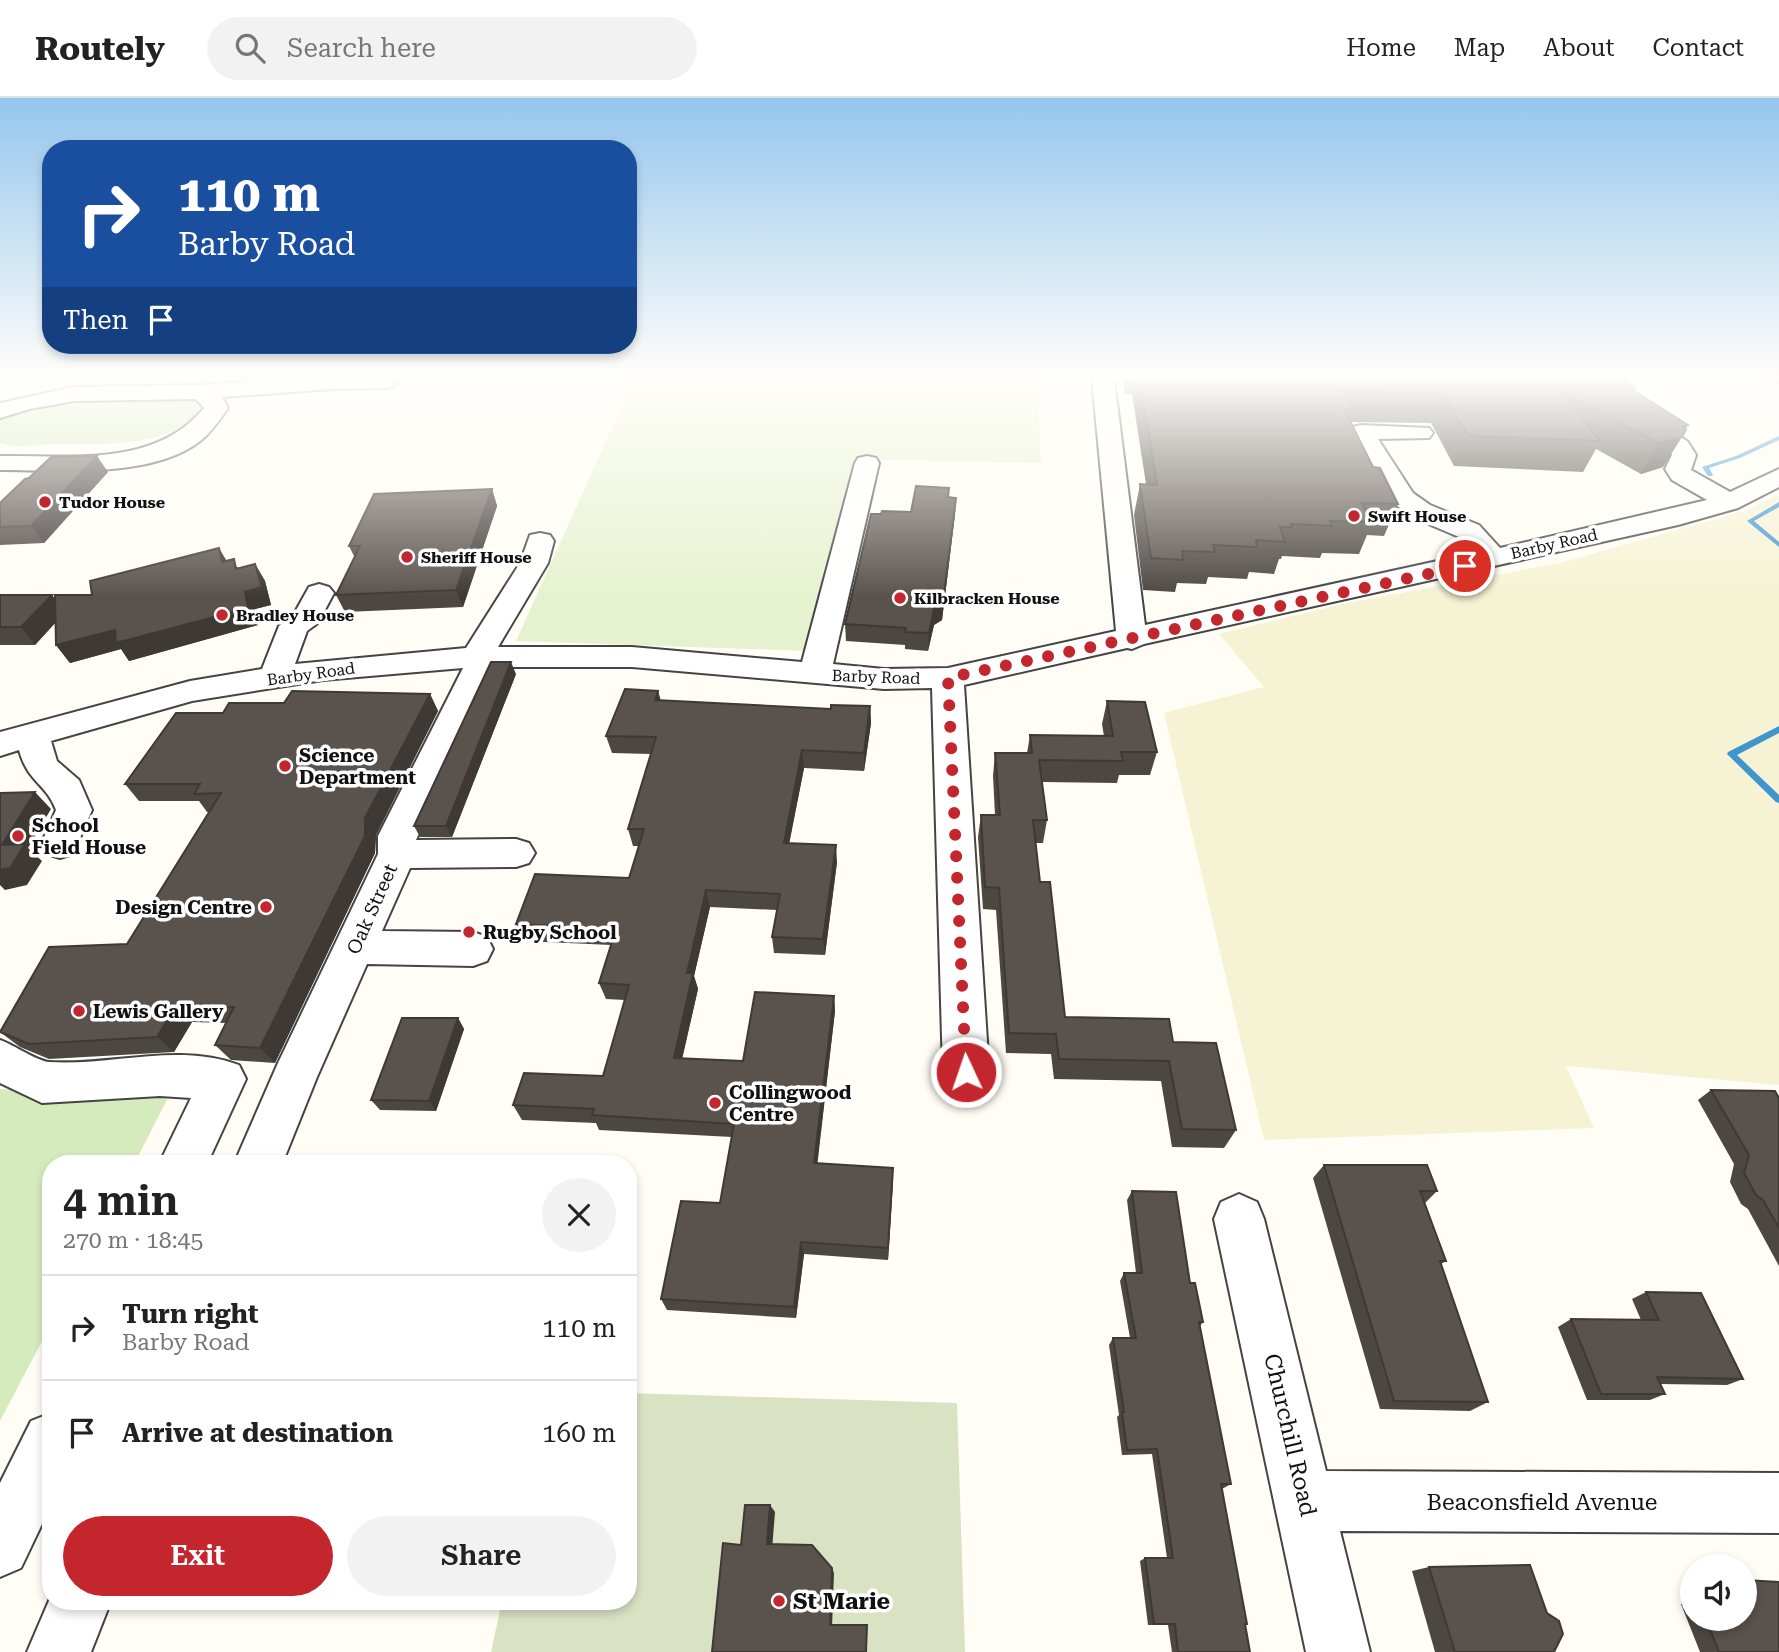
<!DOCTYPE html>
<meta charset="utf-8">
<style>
:root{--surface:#fff;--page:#f2f2f2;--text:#222;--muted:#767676;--line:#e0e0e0;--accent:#c4262e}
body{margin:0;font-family:"Roboto Serif",serif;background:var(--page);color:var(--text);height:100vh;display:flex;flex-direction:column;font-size:26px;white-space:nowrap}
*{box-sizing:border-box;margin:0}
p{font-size:23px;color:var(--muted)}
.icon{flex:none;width:38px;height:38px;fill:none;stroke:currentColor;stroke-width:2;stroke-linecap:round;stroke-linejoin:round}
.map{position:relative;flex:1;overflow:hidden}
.panel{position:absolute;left:42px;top:1057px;width:595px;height:455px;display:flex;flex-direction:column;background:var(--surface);border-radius:28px;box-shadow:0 4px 10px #0003}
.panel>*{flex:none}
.banner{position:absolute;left:42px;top:42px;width:595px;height:214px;border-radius:28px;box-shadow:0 4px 10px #0003;background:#1a4fa0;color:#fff;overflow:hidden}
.fabs{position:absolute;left:1680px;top:1456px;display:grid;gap:14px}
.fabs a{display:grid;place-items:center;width:77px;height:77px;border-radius:50%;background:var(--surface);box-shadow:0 4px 10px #0003;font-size:35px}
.pin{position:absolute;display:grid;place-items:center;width:60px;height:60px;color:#fff;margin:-30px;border:4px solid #fff;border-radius:50%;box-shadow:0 2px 7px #0007}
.me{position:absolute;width:77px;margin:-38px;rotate:357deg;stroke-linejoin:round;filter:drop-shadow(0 0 5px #0008)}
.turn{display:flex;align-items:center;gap:24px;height:147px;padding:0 21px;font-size:32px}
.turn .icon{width:91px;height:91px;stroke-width:2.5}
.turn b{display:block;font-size:49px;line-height:60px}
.then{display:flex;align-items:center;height:66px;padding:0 21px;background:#0003;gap:14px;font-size:26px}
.round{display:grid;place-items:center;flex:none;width:74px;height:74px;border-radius:37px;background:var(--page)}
.summary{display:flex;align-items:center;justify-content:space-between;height:119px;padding:0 21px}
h1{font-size:42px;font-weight:600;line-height:52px}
.button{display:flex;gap:14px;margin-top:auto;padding:14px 21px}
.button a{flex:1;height:80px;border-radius:42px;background:var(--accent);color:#fff;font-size:28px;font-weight:600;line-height:80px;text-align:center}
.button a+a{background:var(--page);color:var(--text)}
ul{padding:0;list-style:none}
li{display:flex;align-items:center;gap:21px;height:105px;padding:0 21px;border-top:2px solid var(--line)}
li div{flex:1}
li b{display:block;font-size:26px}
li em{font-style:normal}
header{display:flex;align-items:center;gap:42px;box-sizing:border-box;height:98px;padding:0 35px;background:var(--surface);border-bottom:2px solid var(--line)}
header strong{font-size:33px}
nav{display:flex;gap:38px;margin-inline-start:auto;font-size:24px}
.search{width:490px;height:63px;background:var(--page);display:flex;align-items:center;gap:18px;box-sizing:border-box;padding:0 24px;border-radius:38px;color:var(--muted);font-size:26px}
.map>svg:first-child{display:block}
.farmland{fill:#f6f3d4}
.green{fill:#d5ebbd}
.cemetery{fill:#d9e3c4}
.pitch{fill:#e6f2cf}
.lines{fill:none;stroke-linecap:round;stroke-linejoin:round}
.stream{fill:#3f96cf;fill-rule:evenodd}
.minor-casing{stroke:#444;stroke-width:4}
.minor{fill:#fff;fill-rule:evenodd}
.wall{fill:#4d4742}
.shaded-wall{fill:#3f3936}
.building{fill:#5a524d;stroke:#3f3936;stroke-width:2}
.route{stroke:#c4262e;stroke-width:12;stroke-dasharray:0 21.6}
.poi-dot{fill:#c4262e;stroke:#fff;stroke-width:2.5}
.labels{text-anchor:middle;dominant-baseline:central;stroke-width:7;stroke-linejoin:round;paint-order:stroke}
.far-poi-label{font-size:16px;font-weight:bold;fill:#111;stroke:#fff;text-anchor:start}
.far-street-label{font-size:16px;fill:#111;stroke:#fff}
.poi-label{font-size:19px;font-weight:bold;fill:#111;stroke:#fff;text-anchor:start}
.street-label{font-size:19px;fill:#111;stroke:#fff}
.near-street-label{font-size:23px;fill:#111;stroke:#fff}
.near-poi-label{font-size:23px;font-weight:bold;fill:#111;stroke:#fff;text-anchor:start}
</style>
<header>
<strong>Routely</strong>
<div class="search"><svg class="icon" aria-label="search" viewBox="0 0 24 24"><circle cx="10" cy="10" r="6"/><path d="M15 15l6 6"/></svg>Search here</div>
<nav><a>Home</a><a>Map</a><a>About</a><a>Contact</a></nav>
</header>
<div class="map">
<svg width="1779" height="1554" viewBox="0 0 1779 1554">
<rect width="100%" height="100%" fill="#fffdf5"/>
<path class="farmland" d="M 1779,395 L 1779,987 L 1566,968 L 1594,1030 L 1264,1042 L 1164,615 L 1264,589 L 1219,536 L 1342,506 L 1560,465 L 1748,412 Z"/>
<g class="green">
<path d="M 177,291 L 202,303 C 188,352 94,346 54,346 C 38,346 15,351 0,345 L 0,316 L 18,306 Z"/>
<path d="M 0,991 L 171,994 L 134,1066 L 51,1066 L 51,1226 L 0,1323 Z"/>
</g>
<path class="cemetery" d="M 628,1295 L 957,1305 L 965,1554 L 491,1554 L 502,1503 L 628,1503 Z"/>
<path class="pitch" d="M 634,281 L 1037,281 L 1041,365 L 857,361 L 810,553 L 516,543 Z"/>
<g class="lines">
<g class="stream">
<path d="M 1766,281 L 1779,283 L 1779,287 L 1767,282 Z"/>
<path d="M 1779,338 L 1779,342 L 1740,360 L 1709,370 L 1713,377 L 1712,378 L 1708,378 L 1702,369 L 1736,358 Z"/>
<path d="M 1779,404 L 1779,409 L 1754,423 L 1779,444 L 1779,449 L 1747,423 Z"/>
<path d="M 1779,628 L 1779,635 L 1737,657 L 1779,697 L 1779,705 L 1776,704 L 1727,656 L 1728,654 Z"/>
</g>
<g class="minor-casing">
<g id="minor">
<path d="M 280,281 L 397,283 L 394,288 L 386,290 L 332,291 L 222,299 L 228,310 C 222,319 215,328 208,336 C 163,382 59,372 0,372 L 0,358 C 70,357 155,370 204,310 L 196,301 L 74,303 L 30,311 L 0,320 L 0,305 L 74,289 L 201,287 Z"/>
<path d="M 1092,281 L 1114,281 L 1145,527 L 1474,455 L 1459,439 L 1412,419 L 1395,406 L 1349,334 L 1353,329 L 1361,327 L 1429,330 L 1433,335 L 1429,340 L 1378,341 L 1413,395 L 1430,407 L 1479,427 L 1500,450 L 1707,402 L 1672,382 L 1665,371 L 1672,357 L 1670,354 L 1611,311 L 1585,281 L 1608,281 L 1627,301 L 1688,344 L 1696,357 L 1691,372 L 1730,394 L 1779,371 L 1779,389 L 1738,410 L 1678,427 L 1144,546 L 1132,551 L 1127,550 L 964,587 L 989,974 L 982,988 L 966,994 L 950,988 L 943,974 L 932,590 L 884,591 L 632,569 L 496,569 L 416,742 L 516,741 L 529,745 L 535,755 L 529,765 L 516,769 L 410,770 L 382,833 L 473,834 L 487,839 L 493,851 L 487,863 L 473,868 L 367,866 L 317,979 L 282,1066 L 234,1066 L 278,965 L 378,756 L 378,738 L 463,570 L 323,582 L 192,603 L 51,643 L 57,663 L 79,682 L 92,712 L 73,756 L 60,760 L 47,756 L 41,746 L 56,712 C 46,685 28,685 19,652 L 0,658 L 0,634 L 190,583 L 262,571 L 279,528 L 295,514 L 309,489 L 319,486 L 329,489 L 334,495 L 318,525 L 307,533 L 295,566 L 466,550 L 520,465 L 530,437 L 540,435 L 550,437 L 554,443 L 548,465 L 498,549 L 632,549 L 802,564 L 855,365 L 858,360 L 867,358 L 876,360 L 879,365 L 833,566 L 884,571 L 948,570 L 1116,533 Z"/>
<path d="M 0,942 C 14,947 37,963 49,964 C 111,968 179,944 239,967 L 246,981 L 207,1066 L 159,1066 L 191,1000 L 160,998 L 42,1005 L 0,985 Z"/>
<path d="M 1239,1096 L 1257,1104 L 1264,1121 L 1326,1373 L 1779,1375 L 1779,1435 L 1340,1433 L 1370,1554 L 1306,1554 L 1214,1121 L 1221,1104 Z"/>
<path d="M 51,1315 L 51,1407 L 21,1470 L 0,1479 L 0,1385 L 31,1323 Z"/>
<path d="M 51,1498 L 51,1503 L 111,1503 L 91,1554 L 27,1554 Z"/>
</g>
</g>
<use href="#minor" class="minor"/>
</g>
<g class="wall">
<path d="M 1123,281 L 1623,281 L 1635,290 L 1633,293 L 1686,330 L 1663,369 L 1641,376 L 1596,351 L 1583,374 L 1454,368 L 1431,325 L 1351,324 L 1373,369 L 1398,406 L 1384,438 L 1367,437 L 1359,456 L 1322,455 L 1320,460 L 1282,458 L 1281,461 L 1279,461 L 1274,476 L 1249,474 L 1247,481 L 1208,479 L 1206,486 L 1177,485 L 1175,494 L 1143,492 L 1134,417 L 1140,386 L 1146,386 L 1132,296 L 1125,296 Z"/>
<path d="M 108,374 L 44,445 L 0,447 L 0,405 L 29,380 Z"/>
<path d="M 949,390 L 949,399 L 955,416 L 942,522 L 934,527 L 928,553 L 905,551 L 905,547 L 846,543 L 845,526 L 881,416 L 911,414 Z"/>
<path d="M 492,391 L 497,408 L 463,509 L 345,514 L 336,497 L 355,460 L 349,448 Z"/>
<path d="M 227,463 L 239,470 L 255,466 L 265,483 L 271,507 L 255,511 L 258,527 L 129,563 L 121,551 L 70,565 L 56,547 L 56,524 L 35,547 L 0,547 L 0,497 L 52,497 L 55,501 L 92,497 Z"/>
<path d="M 516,576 L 452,739 L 420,739 L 414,728 Z"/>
<path d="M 658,593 L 661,603 L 831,611 L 870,608 L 871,625 L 864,673 L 804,670 L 789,745 L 837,764 L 825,857 L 774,855 L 772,839 L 777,812 L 710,809 L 694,878 L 698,891 L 682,960 L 743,963 L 834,898 L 835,913 L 817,1065 L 893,1083 L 888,1162 L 804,1156 L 796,1220 L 667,1212 L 661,1201 L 720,1105 L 732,1039 L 599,1032 L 596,1025 L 522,1022 L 513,1007 L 603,978 L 625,902 L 606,901 L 599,885 L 611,847 L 524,843 L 516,826 L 629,780 L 639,748 L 633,748 L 628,731 L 651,656 L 612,655 L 606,638 Z"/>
<path d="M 430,596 L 438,613 L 376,737 L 375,755 L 275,965 L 231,962 L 215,947 L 226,925 L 192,924 L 174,954 L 49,961 L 20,949 L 0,934 L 127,846 L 210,714 L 207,714 L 199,703 L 139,703 L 125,686 L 223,615 L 284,605 Z"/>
<path d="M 1107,603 L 1157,654 L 1150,677 L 1119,677 L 1117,685 L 1042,684 L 1047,722 L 1043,745 L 1036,745 L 1040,784 L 1065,919 L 1173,944 L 1236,1032 L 1224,1050 L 1172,1049 L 1161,983 L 1054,981 L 1051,956 L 1006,955 L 996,812 L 983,811 L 978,739 L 981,717 L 995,717 L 993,678 L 995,655 L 1027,655 L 1030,637 L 1104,638 L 1102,626 Z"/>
<path d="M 458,920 L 464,931 L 436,1013 L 380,1012 L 371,1002 Z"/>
<path d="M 1711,992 L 1779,1000 L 1779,1168 L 1748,1111 L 1741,1106 L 1730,1084 L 1734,1066 L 1698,1002 Z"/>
<path d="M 1324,1067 L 1437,1093 L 1425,1105 L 1446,1163 L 1441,1166 L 1488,1304 L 1470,1313 L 1380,1311 L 1313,1080 Z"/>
<path d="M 1132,1093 L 1190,1185 L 1203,1224 L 1200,1228 L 1231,1386 L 1222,1391 L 1250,1554 L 1172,1554 L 1168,1527 L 1148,1527 L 1140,1463 L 1145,1460 L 1167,1460 L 1152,1356 L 1122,1357 L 1117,1319 L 1119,1317 L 1109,1247 L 1113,1240 L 1130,1240 L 1120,1183 L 1124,1175 L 1136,1175 L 1127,1102 Z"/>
<path d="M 1646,1194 L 1743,1281 L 1727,1287 L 1660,1286 L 1665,1296 L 1650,1302 L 1587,1302 L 1558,1229 L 1571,1221 L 1641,1222 L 1632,1201 Z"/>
<path d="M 1429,1469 L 1554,1554 L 1435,1554 L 1412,1473 Z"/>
<path d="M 1692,1505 L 1692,1521 L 1745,1521 L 1779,1554 L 1700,1554 L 1681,1506 Z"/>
</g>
<g class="shaded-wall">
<path d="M 1688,327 L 1680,339 L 1682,339 L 1663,369 L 1641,376 L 1659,345 L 1683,329 Z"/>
<path d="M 97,358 L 108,374 L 44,445 L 31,428 Z"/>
<path d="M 492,391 L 497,408 L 463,509 L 456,492 Z"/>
<path d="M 956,400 L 955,416 L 942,522 L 934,527 L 928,553 L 929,535 Z"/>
<path d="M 219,450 L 229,467 L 222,464 Z"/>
<path d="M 255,466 L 265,483 L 271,507 L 255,511 L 258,527 L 129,563 L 121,551 L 70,565 L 56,547 L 245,494 Z"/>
<path d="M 52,497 L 65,514 L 35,547 L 21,529 Z"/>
<path d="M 511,564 L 516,576 L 452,739 L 446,728 Z"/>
<path d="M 658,593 L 662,610 L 655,602 Z"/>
<path d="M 430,596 L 438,613 L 376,737 L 375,755 L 275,965 L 260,950 L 365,720 Z"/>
<path d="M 870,608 L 871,625 L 864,673 L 864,655 Z"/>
<path d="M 802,652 L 804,670 L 786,762 L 784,745 Z"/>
<path d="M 35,694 L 51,711 L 28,750 L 42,763 L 27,787 L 5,792 L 0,787 L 0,772 L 2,747 Z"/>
<path d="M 836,747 L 837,764 L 825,857 L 823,841 Z"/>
<path d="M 706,792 L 710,809 L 694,878 L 698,891 L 679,975 L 674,960 L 687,875 Z"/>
<path d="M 834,898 L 835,913 L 816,1078 L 814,1065 Z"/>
<path d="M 175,909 L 192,924 L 174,954 L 157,939 Z"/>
<path d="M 458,920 L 464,931 L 436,1013 L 429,1003 Z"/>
<path d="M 893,1070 L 893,1083 L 888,1162 L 888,1150 Z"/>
<path d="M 801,1144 L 804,1156 L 796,1220 L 794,1209 Z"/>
<path d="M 770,1407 L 775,1414 L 772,1452 L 767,1446 Z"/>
<path d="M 832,1470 L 834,1475 L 832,1530 L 830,1527 Z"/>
</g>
<g class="building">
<path d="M 1140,281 L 1623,281 L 1635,290 L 1631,291 L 1688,327 L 1683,329 L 1686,331 L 1682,339 L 1659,345 L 1563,295 L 1600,343 L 1469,338 L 1443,296 L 1344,294 L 1353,312 L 1344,311 L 1373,369 L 1380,370 L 1398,406 L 1362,405 L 1372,424 L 1330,423 L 1332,428 L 1291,426 L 1292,429 L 1280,429 L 1285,444 L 1256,442 L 1257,449 L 1213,447 L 1215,454 L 1182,453 L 1183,462 L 1151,460 L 1140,386 L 1157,387 Z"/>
<path d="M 97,358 L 31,428 L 0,429 L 0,405 L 25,381 L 29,380 L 51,359 Z"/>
<path d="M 916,388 L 949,390 L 948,399 L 956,400 L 943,505 L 934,510 L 929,535 L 905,534 L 906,530 L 845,526 L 871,416 L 881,416 L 882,413 L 911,414 Z"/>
<path d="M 492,391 L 456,492 L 336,497 L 360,448 L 349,448 L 374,396 Z"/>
<path d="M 219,450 L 222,464 L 234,461 L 236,471 L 255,466 L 262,489 L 245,494 L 248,510 L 116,545 L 115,532 L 56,547 L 55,497 L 92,497 L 90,483 Z"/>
<path d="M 0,497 L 52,497 L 21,529 L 0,529 Z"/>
<path d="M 491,564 L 511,564 L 446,728 L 414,728 Z"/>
<path d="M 625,591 L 658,593 L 655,602 L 831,611 L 831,607 L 870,608 L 864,655 L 802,652 L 784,745 L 836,747 L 823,841 L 772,839 L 780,796 L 706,792 L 687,875 L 693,875 L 674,960 L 743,963 L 755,894 L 834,898 L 814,1065 L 893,1070 L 888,1150 L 801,1144 L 794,1209 L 661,1201 L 681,1103 L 720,1105 L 734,1026 L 592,1017 L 594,1011 L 513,1007 L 524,975 L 603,978 L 629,887 L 599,885 L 616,831 L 516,826 L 535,776 L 629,780 L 644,731 L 628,731 L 656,639 L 606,638 Z"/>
<path d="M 292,593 L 430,596 L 365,720 L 365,738 L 260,950 L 215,947 L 234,909 L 175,909 L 157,939 L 29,946 L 0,934 L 49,849 L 127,846 L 221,695 L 194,696 L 200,686 L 125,686 L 176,615 L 223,615 L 229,605 L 284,605 Z"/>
<path d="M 1107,603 L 1145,604 L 1157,654 L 1121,654 L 1123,663 L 1039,662 L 1047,722 L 1033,722 L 1040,784 L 1050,784 L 1065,919 L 1169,921 L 1173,944 L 1216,945 L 1236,1032 L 1182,1031 L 1169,963 L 1059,961 L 1056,936 L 1009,935 L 999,790 L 985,789 L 981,717 L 1000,717 L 995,655 L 1032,655 L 1030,637 L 1113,638 Z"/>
<path d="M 35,694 L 2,747 L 25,746 L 10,770 L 0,772 L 0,695 Z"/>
<path d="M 402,920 L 458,920 L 429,1003 L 371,1002 Z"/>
<path d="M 1711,992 L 1775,993 L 1779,1000 L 1779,1130 L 1763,1102 L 1756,1097 L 1744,1075 L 1749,1057 Z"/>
<path d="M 1324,1067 L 1427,1067 L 1437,1093 L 1420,1093 L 1446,1163 L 1440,1163 L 1488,1304 L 1394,1303 Z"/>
<path d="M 1132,1093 L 1176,1094 L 1190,1185 L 1195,1185 L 1203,1224 L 1199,1224 L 1231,1386 L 1221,1386 L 1247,1526 L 1245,1526 L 1250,1554 L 1178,1554 L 1175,1526 L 1154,1526 L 1145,1460 L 1173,1460 L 1157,1351 L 1127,1352 L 1122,1314 L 1124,1314 L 1113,1240 L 1136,1240 L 1124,1175 L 1142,1175 Z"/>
<path d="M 1646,1194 L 1701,1195 L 1743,1281 L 1657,1279 L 1665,1296 L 1601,1296 L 1571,1221 L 1659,1222 Z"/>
<path d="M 745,1407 L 770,1407 L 767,1446 L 812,1447 L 832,1470 L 830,1527 L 867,1527 L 866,1554 L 712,1554 L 723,1445 L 741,1447 Z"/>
<path d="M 1530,1467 L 1547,1515 L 1559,1523 L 1563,1536 L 1554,1554 L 1455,1554 L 1429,1469 Z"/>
<path d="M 1745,1482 L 1779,1484 L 1779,1554 L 1719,1554 L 1706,1521 L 1745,1521 Z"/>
</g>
<linearGradient id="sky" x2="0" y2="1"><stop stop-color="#95c6ee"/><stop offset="0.56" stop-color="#fffefa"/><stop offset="1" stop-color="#fffefa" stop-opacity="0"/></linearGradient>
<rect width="1779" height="499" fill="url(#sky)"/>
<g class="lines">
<path class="route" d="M 966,974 L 948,580 L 1465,468"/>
</g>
<g class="poi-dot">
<circle cx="45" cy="404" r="7"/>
<circle cx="1354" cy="418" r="7"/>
<circle cx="407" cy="459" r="7"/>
<circle cx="900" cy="500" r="7"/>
<circle cx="222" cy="517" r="7"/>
<circle cx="285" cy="668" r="7"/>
<circle cx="18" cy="738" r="7"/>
<circle cx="266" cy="809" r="7"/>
<circle cx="469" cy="834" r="7"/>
<circle cx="79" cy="913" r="7"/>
<circle cx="715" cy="1005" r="7"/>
<circle cx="779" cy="1503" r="7"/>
</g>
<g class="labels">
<g class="far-poi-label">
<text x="59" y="404">Tudor House</text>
<text x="1368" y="418">Swift House</text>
<text x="421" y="459">Sheriff House</text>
<text x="914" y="500">Kilbracken House</text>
<text x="236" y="517">Bradley House</text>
</g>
<g class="far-street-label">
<text transform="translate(1554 446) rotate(-13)">Barby Road</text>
<text transform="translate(311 576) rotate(-8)">Barby Road</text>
<text transform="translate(876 579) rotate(2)">Barby Road</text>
</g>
<g class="poi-label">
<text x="299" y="657">Science<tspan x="299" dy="22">Department</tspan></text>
<text x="32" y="727">School<tspan x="32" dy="22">Field House</tspan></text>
<text x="252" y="809" text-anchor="end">Design Centre</text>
<text x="483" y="834">Rugby School</text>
<text x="93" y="913">Lewis Gallery</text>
<text x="729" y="994">Collingwood<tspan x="729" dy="22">Centre</tspan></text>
</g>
<g class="street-label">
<text transform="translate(372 811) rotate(-66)">Oak Street</text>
</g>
<g class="near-street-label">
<text transform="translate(1290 1337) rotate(77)">Churchill Road</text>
<text x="1542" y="1404">Beaconsfield Avenue</text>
</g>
<g class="near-poi-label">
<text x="793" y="1503">St Marie</text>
</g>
</g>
</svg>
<div class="fabs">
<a><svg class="icon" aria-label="sound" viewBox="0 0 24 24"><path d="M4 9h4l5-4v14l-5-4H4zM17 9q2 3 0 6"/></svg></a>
</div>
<div class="pin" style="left:1465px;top:468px;background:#d93025"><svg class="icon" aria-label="arrive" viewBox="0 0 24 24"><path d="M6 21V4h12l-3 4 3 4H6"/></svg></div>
<svg class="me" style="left:966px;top:974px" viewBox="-20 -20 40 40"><circle r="17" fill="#c4262e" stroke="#fff" stroke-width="3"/><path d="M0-11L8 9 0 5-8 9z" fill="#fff"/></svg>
<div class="banner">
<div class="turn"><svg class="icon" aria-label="right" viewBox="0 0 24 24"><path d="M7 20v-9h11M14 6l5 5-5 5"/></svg><div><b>110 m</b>Barby Road</div></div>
<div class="then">Then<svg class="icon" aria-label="arrive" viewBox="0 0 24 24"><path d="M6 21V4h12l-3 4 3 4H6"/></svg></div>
</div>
<section class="panel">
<div class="summary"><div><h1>4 min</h1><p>270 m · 18:45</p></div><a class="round"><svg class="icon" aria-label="close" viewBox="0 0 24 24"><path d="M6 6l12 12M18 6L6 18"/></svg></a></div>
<ul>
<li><svg class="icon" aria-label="right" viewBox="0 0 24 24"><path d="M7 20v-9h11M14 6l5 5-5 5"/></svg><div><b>Turn right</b><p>Barby Road</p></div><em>110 m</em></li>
<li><svg class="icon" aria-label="arrive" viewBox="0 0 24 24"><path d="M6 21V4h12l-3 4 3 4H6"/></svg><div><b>Arrive at destination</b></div><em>160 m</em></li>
</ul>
<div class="button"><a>Exit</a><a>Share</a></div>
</section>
</div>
